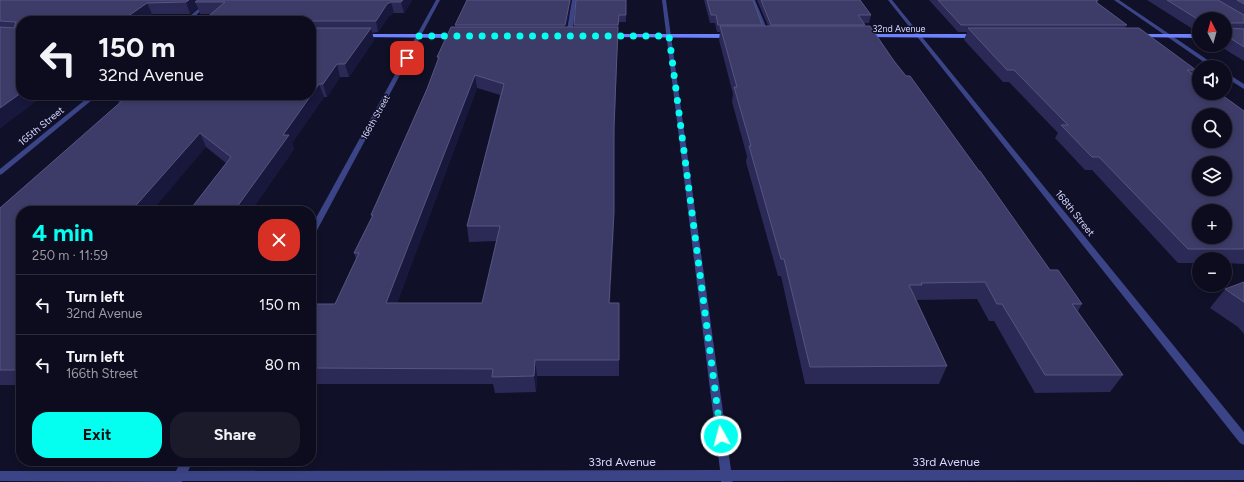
<!DOCTYPE html>
<meta charset="utf-8">
<style>
:root{--surface:#0c0c1e;--page:#1a1a2b;--text:#f1f3f6;--muted:#9a9ba4;--line:#2c2c3c;--accent:#04feef}
body{margin:0;font-family:Figtree,sans-serif;background:var(--page);color:var(--text);height:100vh;display:flex;flex-direction:column;font-size:15px;white-space:nowrap}
*{box-sizing:border-box;margin:0}
p{font-size:13px;color:var(--muted)}
.icon{flex:none;width:22px;height:22px;fill:none;stroke:currentColor;stroke-width:2;stroke-linecap:round;stroke-linejoin:round}
.map{position:relative;flex:1;overflow:hidden}
.drawer{position:absolute;left:16px;top:206px;width:300px;height:260px;display:flex;flex-direction:column;background:var(--surface);border-radius:16px;box-shadow:0 2px 6px #0003,0 0 0 1px var(--line)}
.drawer>*{flex:none}
.top-card{position:absolute;left:16px;top:16px;width:300px;height:84px;border-radius:16px;box-shadow:0 2px 6px #0003,0 0 0 1px var(--line);background:#0c0c1e;color:var(--text);overflow:hidden}
.needle{width:26px;rotate:354deg}
.fabs{position:absolute;left:1192px;top:12px;display:grid;gap:8px}
.fabs a{display:grid;place-items:center;width:40px;height:40px;border-radius:50%;background:var(--surface);box-shadow:0 2px 6px #0003,0 0 0 1px var(--line);font-size:20px}
.pin{position:absolute;display:grid;place-items:center;width:34px;height:34px;color:#fff;margin:-17px;border-radius:8px;box-shadow:0 2px 6px #0006}
.me{position:absolute;width:44px;margin:-22px;rotate:353deg;stroke-linejoin:round;filter:drop-shadow(0 0 3px #0008)}
.turn{display:flex;align-items:center;gap:14px;height:84px;padding:0 16px;font-size:18px}
.turn .icon{width:52px;height:52px;stroke-width:2.5}
.turn b{display:block;font-size:28px;line-height:34px}
.round{display:grid;place-items:center;flex:none;width:42px;height:42px;border-radius:16px;background:var(--page)}
.headline{display:flex;align-items:center;justify-content:space-between;height:68px;padding:0 16px}
h1{font-size:24px;font-weight:700;line-height:30px;color:var(--accent)}
.button{display:flex;gap:8px;margin-top:auto;padding:8px 16px}
.button a{flex:1;height:46px;border-radius:16px;background:var(--accent);color:#111;font-size:16px;font-weight:700;line-height:46px;text-align:center}
.button a+a{background:var(--page);color:var(--text)}
ul{padding:0;list-style:none}
li{display:flex;align-items:center;gap:12px;height:60px;padding:0 16px;border-top:1px solid var(--line)}
li div{flex:1}
li b{display:block;font-size:15px}
li em{font-style:normal}
.map>svg:first-child{display:block}
.lines{fill:none;stroke-linecap:round;stroke-linejoin:round}
.lane{fill:#3b4486;fill-rule:evenodd}
.street{fill:#3b4486;fill-rule:evenodd}
.secondary{fill:#6e82fe;fill-rule:evenodd}
.wall{fill:#2b2956;fill-rule:evenodd}
.shaded-wall{fill:#18173c}
.building{fill:#3d3c68;stroke:#565580;fill-rule:evenodd}
.route{stroke:#04feef;stroke-width:7;stroke-dasharray:0 12.6}
.labels{text-anchor:middle;dominant-baseline:central;stroke-width:3;stroke-linejoin:round;paint-order:stroke}
.far-street-label{font-size:9px;fill:#d7d9ff;stroke:#101028}
.street-label{font-size:10px;fill:#d7d9ff;stroke:#101028}
.near-street-label{font-size:12px;fill:#d7d9ff;stroke:#101028}
</style>
<div class="map">
<svg width="1244" height="482" viewBox="0 0 1244 482">
<rect width="100%" height="100%" fill="#101028"/>
<g class="lines">
<g class="lane">
<path d="M 572,0 L 576,0 L 572,36 L 569,38 L 566,36 Z"/>
<path d="M 751,0 L 755,0 L 770,36 L 769,37 L 764,36 Z"/>
</g>
<g class="street">
<path d="M 209,0 L 214,0 L 189,21 L 184,21 Z"/>
<path d="M 436,0 L 440,0 L 315,234 L 311,237 L 311,227 Z"/>
<path d="M 662,0 L 666,0 L 731,470 L 1244,470 L 1244,480 L 732,481 L 733,482 L 721,482 L 721,481 L 182,481 L 182,482 L 0,481 L 0,471 L 176,471 L 181,461 L 193,461 L 188,471 L 720,470 Z"/>
<path d="M 888,0 L 892,0 L 1244,432 L 1244,445 L 1240,443 Z"/>
<path d="M 1114,0 L 1119,0 L 1218,67 L 1211,67 Z"/>
<path d="M 1225,72 L 1244,84 L 1244,89 L 1225,77 Z"/>
<path d="M 91,95 L 98,95 L 2,174 L 0,175 L 0,169 Z"/>
</g>
<g class="secondary">
<path d="M 362,34 L 456,34 L 459,36 L 456,38 L 360,37 L 360,35 Z"/>
<path d="M 608,34 L 730,34 L 733,36 L 730,38 L 606,37 L 605,36 Z"/>
<path d="M 866,34 L 976,34 L 979,36 L 976,38 L 864,37 L 863,36 Z"/>
<path d="M 1140,34 L 1199,34 L 1199,38 L 1138,37 L 1138,35 Z"/>
</g>
</g>
<g class="wall">
<path d="M 0,0 L 412,0 L 404,13 L 394,13 L 389,16 L 378,32 L 372,33 L 374,40 L 349,77 L 340,77 L 327,97 L 324,97 L 292,143 L 294,149 L 251,211 L 189,211 L 226,163 L 206,147 L 21,211 L 21,385 L 0,385 L 0,208 L 119,104 L 118,100 L 121,98 L 119,95 L 311,95 L 311,21 L 211,14 L 200,14 L 198,8 L 190,14 L 152,14 L 143,21 L 21,21 L 44,95 L 0,128 Z"/>
<path d="M 572,0 L 566,27 L 574,27 L 574,25 L 626,0 L 626,22 L 619,22 L 618,32 L 614,141 L 614,227 L 610,303 L 619,303 L 619,376 L 537,376 L 536,392 L 495,393 L 493,384 L 311,384 L 311,316 L 335,304 L 356,259 L 354,253 L 372,217 L 371,215 L 427,89 L 438,61 L 437,57 L 455,27 L 455,25 ZM 477,88 L 500,95 L 467,226 L 469,242 L 497,241 L 482,303 L 397,303 Z"/>
<path d="M 704,0 L 753,0 L 762,25 L 762,26 L 768,26 L 757,0 L 860,0 L 871,15 L 869,23 L 864,23 L 865,25 L 864,26 L 894,61 L 1050,270 L 1082,304 L 1078,311 L 1123,375 L 1110,392 L 1035,393 L 994,321 L 989,321 L 977,299 L 916,300 L 947,366 L 939,384 L 805,384 L 781,276 L 778,276 L 746,162 L 747,156 L 732,102 L 733,94 L 719,40 L 720,32 L 717,32 L 715,23 L 710,23 Z"/>
<path d="M 929,0 L 1099,0 L 1097,3 L 1127,25 L 1125,28 L 1196,70 L 1193,74 L 1244,111 L 1244,264 L 1225,263 L 1225,259 L 1199,259 L 1199,263 L 1178,263 L 1092,170 L 1085,170 L 1055,138 L 1058,133 L 1009,82 L 1003,82 L 964,40 L 967,32 L 958,32 Z"/>
<path d="M 1147,0 L 1244,0 L 1244,61 L 1218,45 L 1225,45 L 1225,19 L 1199,19 L 1199,33 Z"/>
<path d="M 1244,282 L 1244,334 L 1238,327 L 1210,308 L 1225,289 Z"/>
</g>
<g class="shaded-wall">
<path d="M 189,0 L 207,0 L 195,2 L 198,8 L 190,14 L 186,2 Z"/>
<path d="M 403,0 L 412,0 L 404,13 L 401,2 Z"/>
<path d="M 570,0 L 572,0 L 565,32 L 565,25 Z"/>
<path d="M 391,2 L 394,13 L 389,16 L 378,32 L 376,21 L 387,4 Z"/>
<path d="M 147,3 L 152,14 L 143,21 L 121,21 Z"/>
<path d="M 618,27 L 614,141 L 614,227 L 609,319 L 609,303 L 614,127 Z"/>
<path d="M 371,28 L 374,40 L 349,77 L 345,64 Z"/>
<path d="M 337,64 L 340,77 L 327,97 L 323,84 Z"/>
<path d="M 475,75 L 477,88 L 391,319 L 386,303 Z"/>
<path d="M 319,84 L 324,97 L 292,143 L 294,149 L 251,211 L 234,211 L 283,135 Z"/>
<path d="M 21,93 L 21,95 L 44,95 L 0,128 L 0,108 Z"/>
<path d="M 200,133 L 206,147 L 152,211 L 131,211 Z"/>
<path d="M 535,360 L 537,376 L 536,392 L 534,376 Z"/>
</g>
<g class="building">
<path d="M 0,0 L 189,0 L 186,2 L 147,3 L 121,21 L 21,21 L 21,93 L 0,108 L 0,27 L 14,28 L 16,22 L 0,21 Z"/>
<path d="M 198,0 L 403,0 L 401,2 L 391,2 L 387,4 L 376,21 L 203,21 L 225,2 L 195,2 Z"/>
<path d="M 467,0 L 570,0 L 565,25 L 455,25 Z"/>
<path d="M 576,0 L 626,0 L 626,15 L 619,15 L 618,25 L 574,25 Z"/>
<path d="M 707,0 L 753,0 L 762,25 L 718,25 L 716,15 L 711,15 Z"/>
<path d="M 761,0 L 860,0 L 871,15 L 858,15 L 865,25 L 771,25 Z"/>
<path d="M 938,0 L 1098,0 L 1096,2 L 1127,25 L 961,25 Z"/>
<path d="M 1167,0 L 1218,0 L 1244,15 L 1244,23 L 1231,23 L 1229,28 L 1244,29 L 1244,47 L 1225,35 L 1225,19 L 1199,19 L 1199,20 Z"/>
<path d="M 1237,0 L 1244,0 L 1244,4 Z"/>
<path d="M 720,26 L 870,26 L 894,61 L 906,76 L 910,76 L 979,171 L 980,171 L 1050,270 L 1058,270 L 1082,304 L 1072,304 L 1123,375 L 1045,375 L 1002,304 L 997,304 L 985,282 L 921,283 L 922,285 L 909,285 L 947,366 L 810,367 L 784,259 L 781,259 L 749,146 L 751,146 L 734,87 L 737,87 Z"/>
<path d="M 451,27 L 618,27 L 614,127 L 614,212 L 609,303 L 619,303 L 619,360 L 535,360 L 534,376 L 492,377 L 493,369 L 311,368 L 311,316 L 316,304 L 335,304 L 359,253 L 354,253 L 373,215 L 371,215 L 427,89 L 439,57 L 437,57 ZM 475,75 L 504,84 L 467,226 L 500,226 L 482,303 L 386,303 Z"/>
<path d="M 311,28 L 371,28 L 345,64 L 337,64 L 323,84 L 319,84 L 283,135 L 289,135 L 234,211 L 189,211 L 231,157 L 200,133 L 131,211 L 21,211 L 21,370 L 0,370 L 0,208 L 123,100 L 118,100 L 124,95 L 311,95 Z"/>
<path d="M 968,28 L 1139,28 L 1196,70 L 1187,70 L 1199,79 L 1199,93 L 1219,93 L 1244,111 L 1244,249 L 1188,249 L 1099,157 L 1092,157 L 1061,125 L 1068,125 L 1014,70 L 1007,70 ZM 1199,115 L 1225,115 L 1225,141 L 1199,141 ZM 1199,163 L 1225,163 L 1225,189 L 1199,189 ZM 1199,211 L 1225,211 L 1225,237 L 1199,237 Z"/>
<path d="M 1244,282 L 1244,302 L 1225,289 Z"/>
</g>
<g class="lines">
<path class="route" d="M 407,58 L 419,36 L 669,36 L 721,436"/>
</g>
<g class="labels">
<g class="far-street-label">
<text x="899" y="28">32nd Avenue</text>
<text transform="translate(375 117) rotate(-61)">166th Street</text>
</g>
<g class="street-label">
<text transform="translate(41 126) rotate(-39)">165th Street</text>
<text transform="translate(1075 213) rotate(51)">168th Street</text>
</g>
<g class="near-street-label">
<text x="622" y="462">33rd Avenue</text>
<text x="946" y="462">33rd Avenue</text>
</g>
</g>
</svg>
<div class="fabs">
<a><svg class="needle" viewBox="-14 -14 28 28"><path d="M0-13l5 13h-10z" fill="#e53935"/><path d="M0 13l5-13h-10z" fill="#9a9ba4"/></svg></a>
<a><svg class="icon" aria-label="sound" viewBox="0 0 24 24"><path d="M4 9h4l5-4v14l-5-4H4zM17 9q2 3 0 6"/></svg></a>
<a><svg class="icon" aria-label="search" viewBox="0 0 24 24"><circle cx="10" cy="10" r="6"/><path d="M15 15l6 6"/></svg></a>
<a><svg class="icon" aria-label="layers" viewBox="0 0 24 24"><path d="M12 4l9 5-9 5-9-5zM3 14l9 5 9-5"/></svg></a>
<a>+</a>
<a>−</a>
</div>
<div class="pin" style="left:407px;top:58px;background:#d93025"><svg class="icon" aria-label="arrive" viewBox="0 0 24 24"><path d="M6 21V4h12l-3 4 3 4H6"/></svg></div>
<svg class="me" style="left:721px;top:436px" viewBox="-20 -20 40 40"><circle r="17" fill="#04feef" stroke="#fff" stroke-width="3"/><path d="M0-11L8 9 0 5-8 9z" fill="#fff"/></svg>
<div class="top-card">
<div class="turn"><svg class="icon" aria-label="left" viewBox="0 0 24 24"><path d="M17 20v-9H6M10 6l-5 5 5 5"/></svg><div><b>150 m</b>32nd Avenue</div></div>
</div>
<section class="drawer">
<div class="headline"><div><h1>4 min</h1><p>250 m · 11:59</p></div><a class="round" style="background:#d93025;color:#fff"><svg class="icon" aria-label="close" viewBox="0 0 24 24"><path d="M6 6l12 12M18 6L6 18"/></svg></a></div>
<ul>
<li><svg class="icon" aria-label="left" viewBox="0 0 24 24"><path d="M17 20v-9H6M10 6l-5 5 5 5"/></svg><div><b>Turn left</b><p>32nd Avenue</p></div><em>150 m</em></li>
<li><svg class="icon" aria-label="left" viewBox="0 0 24 24"><path d="M17 20v-9H6M10 6l-5 5 5 5"/></svg><div><b>Turn left</b><p>166th Street</p></div><em>80 m</em></li>
</ul>
<div class="button"><a>Exit</a><a>Share</a></div>
</section>
</div>
